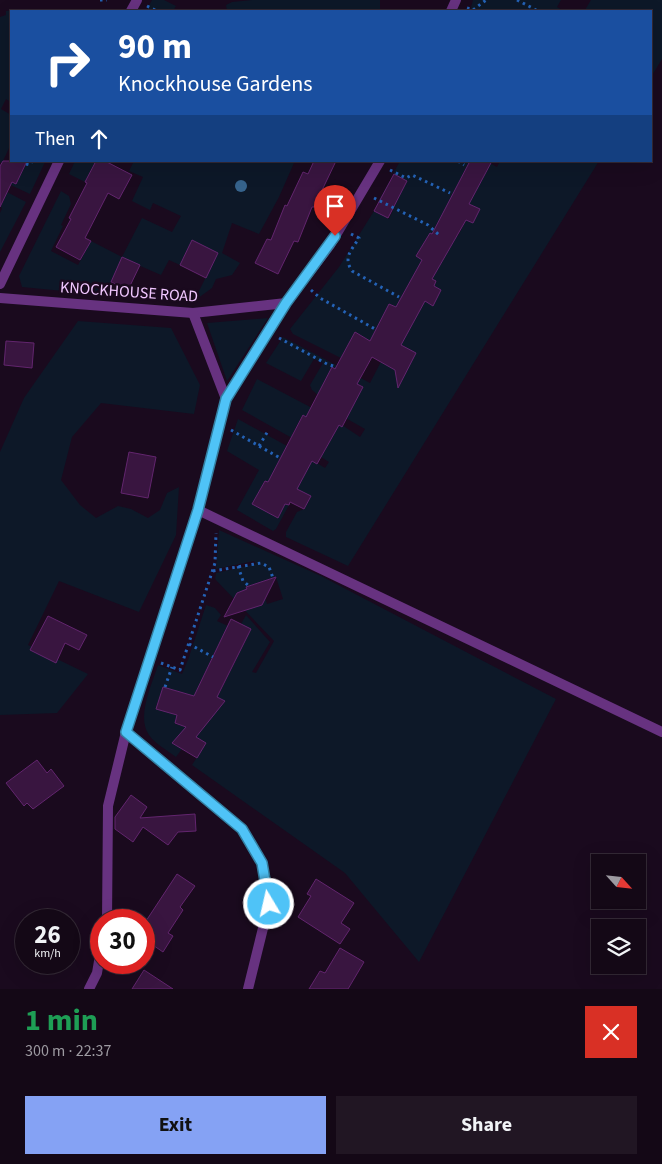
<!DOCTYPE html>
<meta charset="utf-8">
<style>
:root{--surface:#140816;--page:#211623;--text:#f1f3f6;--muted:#9d9aa1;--line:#332935;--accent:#85a2f4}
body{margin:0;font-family:"Source Sans 3",sans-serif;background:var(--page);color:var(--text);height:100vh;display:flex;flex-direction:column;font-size:19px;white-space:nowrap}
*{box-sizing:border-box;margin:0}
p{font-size:16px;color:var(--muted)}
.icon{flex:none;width:28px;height:28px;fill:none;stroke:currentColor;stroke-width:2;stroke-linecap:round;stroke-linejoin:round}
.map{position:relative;height:989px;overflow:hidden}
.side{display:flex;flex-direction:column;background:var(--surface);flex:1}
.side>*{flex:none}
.hud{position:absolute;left:10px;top:10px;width:642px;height:152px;border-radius:0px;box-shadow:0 5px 20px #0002,0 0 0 1px var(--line);background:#1a4fa0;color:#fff;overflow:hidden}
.needle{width:32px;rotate:117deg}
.buttons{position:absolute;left:591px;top:854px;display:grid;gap:10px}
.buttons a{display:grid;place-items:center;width:55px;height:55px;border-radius:0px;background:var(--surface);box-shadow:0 5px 20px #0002,0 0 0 1px var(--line);font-size:25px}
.speed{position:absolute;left:15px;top:909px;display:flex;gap:10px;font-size:25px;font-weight:700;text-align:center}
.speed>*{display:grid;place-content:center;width:65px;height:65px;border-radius:50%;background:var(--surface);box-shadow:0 5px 20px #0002,0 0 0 1px var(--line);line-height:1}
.speed small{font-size:12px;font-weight:400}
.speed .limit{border:8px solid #d22;background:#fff;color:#111}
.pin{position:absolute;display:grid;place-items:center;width:42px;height:42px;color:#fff;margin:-51px -21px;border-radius:50% 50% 50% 0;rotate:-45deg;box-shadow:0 0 5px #0007}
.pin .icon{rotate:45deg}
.me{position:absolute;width:55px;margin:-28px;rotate:351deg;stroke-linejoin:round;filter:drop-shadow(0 0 4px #0008)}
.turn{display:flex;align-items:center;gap:18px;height:105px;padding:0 25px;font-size:22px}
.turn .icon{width:65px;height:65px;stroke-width:2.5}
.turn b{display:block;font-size:35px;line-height:42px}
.then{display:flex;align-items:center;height:48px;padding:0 25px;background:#0003;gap:10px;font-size:19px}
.round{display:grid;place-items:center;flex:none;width:52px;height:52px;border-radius:0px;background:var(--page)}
.headline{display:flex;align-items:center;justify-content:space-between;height:85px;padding:0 25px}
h1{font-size:30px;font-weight:700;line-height:38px;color:#1e9e55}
.button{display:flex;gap:10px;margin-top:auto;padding:10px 25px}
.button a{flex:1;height:58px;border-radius:0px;background:var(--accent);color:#111;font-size:20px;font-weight:700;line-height:58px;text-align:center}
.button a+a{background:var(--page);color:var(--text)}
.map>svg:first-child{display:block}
.green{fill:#0d1828;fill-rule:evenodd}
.building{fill:#391540;stroke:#62256e}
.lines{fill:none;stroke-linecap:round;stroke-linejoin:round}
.path{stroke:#2462b6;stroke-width:3;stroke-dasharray:2.5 4;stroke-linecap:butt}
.lane{stroke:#673280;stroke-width:10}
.street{stroke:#673280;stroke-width:10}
.tree{fill:#36638c}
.route-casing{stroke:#337fa1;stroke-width:12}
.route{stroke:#4fc3f7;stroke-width:9}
.labels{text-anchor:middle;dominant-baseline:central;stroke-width:5;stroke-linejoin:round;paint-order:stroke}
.street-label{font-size:16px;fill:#f1c7ff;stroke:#1a0a1e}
</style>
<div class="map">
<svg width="662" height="989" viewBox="0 0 662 989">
<rect width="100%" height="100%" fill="#1a0a1e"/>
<g class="green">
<path d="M 152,0 L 164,0 L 176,6 L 173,11 L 146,11 Z"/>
<path d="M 252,0 L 380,0 L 380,11 L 227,11 L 226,5 L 232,2 Z"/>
<path d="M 473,0 L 561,0 L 557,7 L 564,11 L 470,11 Z"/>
<path d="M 591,0 L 662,0 L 662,59 L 651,77 L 651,11 L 588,11 L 585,10 Z"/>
<path d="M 13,10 L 13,11 L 11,11 L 11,102 L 6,99 L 1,109 L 11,115 L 11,148 L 9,148 L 2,163 L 0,162 L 0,17 L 6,15 L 6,11 Z"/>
<path d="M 27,161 L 45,162 L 30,194 L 0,180 L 0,176 L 16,184 Z"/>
<path d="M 75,161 L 96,161 L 85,182 L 69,174 Z"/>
<path d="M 134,161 L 290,161 L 294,163 L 279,197 L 259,234 L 232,223 L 222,253 L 240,263 L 232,275 L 216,279 L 212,288 L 194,301 L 218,253 L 192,240 L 180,265 L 169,260 L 161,275 L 122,258 L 105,295 L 22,287 L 19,276 L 61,191 L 69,196 L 71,204 L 61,225 L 63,226 L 51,251 L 78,265 L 91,241 L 122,257 L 142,218 L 172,232 L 181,216 L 153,203 L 150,210 L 132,201 L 143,177 L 129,171 Z"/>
<path d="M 400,161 L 486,161 L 497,167 L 500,161 L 599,161 L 348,566 L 286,537 L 286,532 L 297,512 L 304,509 L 311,496 L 299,490 L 293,496 L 265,481 L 252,504 L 281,501 L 289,505 L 276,529 L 273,531 L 237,510 L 259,470 L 227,451 L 238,419 L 287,446 L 274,471 L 292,481 L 312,460 L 325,468 L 329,462 L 316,454 L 317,452 L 242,410 L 257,379 L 312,408 L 306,418 L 302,416 L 292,435 L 324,452 L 335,432 L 330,417 L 360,437 L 365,429 L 335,412 L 363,387 L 332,367 L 318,395 L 312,390 L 310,385 L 323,363 L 314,359 L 301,381 L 266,363 L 283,337 L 370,383 L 387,350 L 355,333 L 341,358 L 293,334 L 290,329 L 339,267 L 374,211 L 389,219 L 393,210 L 378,202 L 389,182 L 403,189 L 407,181 L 393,174 ZM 470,161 L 472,197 L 456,188 ZM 472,208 L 458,236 L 437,226 ZM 417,270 L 436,281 L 434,286 L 441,290 L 433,305 L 425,301 ZM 389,304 L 390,304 L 416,317 L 376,330 Z"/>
<path d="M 7,192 L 26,202 L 0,252 L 0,213 L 2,209 L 1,206 Z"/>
<path d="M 268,318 L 227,381 L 207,323 Z"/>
<path d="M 78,321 L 171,328 L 200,385 L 194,414 L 101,403 L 72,437 L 61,480 L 80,505 L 96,518 L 118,506 L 131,509 L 148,518 L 160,510 L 167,493 L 179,487 L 176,535 L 139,612 L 59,581 L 28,645 L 88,674 L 57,713 L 0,715 L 0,452 L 24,398 Z"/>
<path d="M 219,530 L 321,576 L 556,699 L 419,962 L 345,873 L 192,765 L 206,743 L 196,737 L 189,749 L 184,746 L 176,757 C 167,750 155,744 149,735 C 136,717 152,684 158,665 L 182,674 L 189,657 L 206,605 L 215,608 L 221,615 L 217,621 L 228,626 L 199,685 L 219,694 L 251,629 L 241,624 L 246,615 L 270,642 L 252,672 L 256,673 L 274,641 L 215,579 L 216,573 L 256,564 L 254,561 L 216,569 ZM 276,577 L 283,599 L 267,604 L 260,583 ZM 163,687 L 193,696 L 192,728 L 175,724 L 177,715 L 156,708 Z"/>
</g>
<g class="building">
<path d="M 3,161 L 27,161 L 16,184 L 12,182 L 0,207 L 0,166 Z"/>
<path d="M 96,161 L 105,161 L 132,175 L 119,199 L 108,193 L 85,238 L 91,241 L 80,260 L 56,247 L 71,219 L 69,218 L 87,183 L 85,182 Z"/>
<path d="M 314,161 L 336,161 L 314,207 L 312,207 L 298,242 L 294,241 L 278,274 L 255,263 L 267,239 L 271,240 L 285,205 L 287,206 L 303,172 L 308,174 Z"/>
<path d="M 470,161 L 492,161 L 469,204 L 480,209 L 473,223 L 466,220 L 432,279 L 436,281 L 434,286 L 441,290 L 433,306 L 425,301 L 401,345 L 416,353 L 398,388 L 395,370 L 372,357 L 357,384 L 363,387 L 342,427 L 339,425 L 317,464 L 312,461 L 297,489 L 311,496 L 304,509 L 290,502 L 289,505 L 285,504 L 278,518 L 252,504 L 265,481 L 268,482 L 303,415 L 306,417 L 332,367 L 335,369 L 355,332 L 370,341 L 389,304 L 396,307 L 422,260 L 416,256 L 430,233 L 432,234 Z"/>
<path d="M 394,174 L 407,181 L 388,218 L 374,211 Z"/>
<path d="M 192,240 L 218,253 L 206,278 L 180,265 Z"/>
<path d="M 122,257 L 140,265 L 128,290 L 111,282 Z"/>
<path d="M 6,341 L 34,343 L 32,368 L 4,365 Z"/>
<path d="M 129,452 L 156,457 L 148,498 L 121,493 Z"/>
<path d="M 276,577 L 262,605 L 224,617 L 237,593 L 247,589 L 246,587 Z"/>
<path d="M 48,616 L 87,635 L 79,650 L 65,643 L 56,663 L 30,650 Z"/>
<path d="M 231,619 L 251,629 L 217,697 L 225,701 L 196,737 L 206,743 L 197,758 L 172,743 L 186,727 L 175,723 L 177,715 L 156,709 L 163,687 L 194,696 Z"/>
<path d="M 37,760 L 47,773 L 51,769 L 64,786 L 33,809 L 27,803 L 24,806 L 6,783 Z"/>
<path d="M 131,795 L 147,807 L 140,818 L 195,814 L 196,831 L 178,832 L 168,845 L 143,827 L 133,842 L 115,829 L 115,817 Z"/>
<path d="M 177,874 L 195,886 L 180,907 L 183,910 L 168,933 L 173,936 L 163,952 L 144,939 L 144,924 Z"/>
<path d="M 316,879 L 354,903 L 341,923 L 350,929 L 340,944 L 298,917 L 311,896 L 307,894 Z"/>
<path d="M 340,948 L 364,962 L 348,989 L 309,989 L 320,971 L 325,973 Z"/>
<path d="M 144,970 L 173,989 L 132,989 Z"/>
</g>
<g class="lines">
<g class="path">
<path d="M 100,0 L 107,0"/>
<path d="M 517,0 L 538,11"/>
<path d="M 147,6 L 157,11"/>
<path d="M 467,8 L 473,10 L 486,0"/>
<path d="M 458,161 L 464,165"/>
<path d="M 26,164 L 30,165 L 32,161"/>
<path d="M 390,170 L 406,178 L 412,175 L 450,193"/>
<path d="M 374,198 L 428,225 L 439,235"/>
<path d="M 351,234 L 359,238 C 351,251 343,257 352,271 L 399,297"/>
<path d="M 311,290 L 320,298 L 375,329"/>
<path d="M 279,338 L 327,364 L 336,367"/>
<path d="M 231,430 L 280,458"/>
<path d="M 259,446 L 268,431"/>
<path d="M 238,566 L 243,581 L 249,586"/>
<path d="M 213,571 L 261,563 L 269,567 L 273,578"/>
<path d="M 189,644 L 213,657"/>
<path d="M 161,663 L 180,670 L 215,563 L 216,533"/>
<path d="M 165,687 L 172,667"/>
</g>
<path class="lane" d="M 198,510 L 662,732"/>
<g class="street">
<path d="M 131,11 L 137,0"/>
<path d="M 451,11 L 456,0"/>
<path d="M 0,284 L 59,161"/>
<path d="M 0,298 L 193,313 L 286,303"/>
<path d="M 226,399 L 286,303 L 330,245 L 380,161"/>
<path d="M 126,732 L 242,829 L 262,863 L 269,904 L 248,989"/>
<path d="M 107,920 L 108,806 L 126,732 L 198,510 L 226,399 L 193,313"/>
<path d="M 89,989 L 97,973 L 101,949"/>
</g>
</g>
<circle class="tree" cx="241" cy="186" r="6"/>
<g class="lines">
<g class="route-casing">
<path id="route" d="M 269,904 L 262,863 L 242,829 L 126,732 L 198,510 L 226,399 L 286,303 L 335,236"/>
</g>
<use href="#route" class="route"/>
</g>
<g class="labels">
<g class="street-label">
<text transform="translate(129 292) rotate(4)">KNOCKHOUSE ROAD</text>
</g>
</g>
</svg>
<div class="buttons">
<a><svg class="needle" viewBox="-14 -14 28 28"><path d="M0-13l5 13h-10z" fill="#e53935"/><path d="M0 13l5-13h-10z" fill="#9d9aa1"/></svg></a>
<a><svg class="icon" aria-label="layers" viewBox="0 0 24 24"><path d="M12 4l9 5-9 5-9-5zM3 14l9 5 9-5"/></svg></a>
</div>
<div class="speed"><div>26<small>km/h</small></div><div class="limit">30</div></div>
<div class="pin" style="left:335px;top:236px;background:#d93025"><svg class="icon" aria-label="arrive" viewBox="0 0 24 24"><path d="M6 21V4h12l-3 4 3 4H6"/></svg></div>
<svg class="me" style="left:269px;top:904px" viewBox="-20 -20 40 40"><circle r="17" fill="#4fc3f7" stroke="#fff" stroke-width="3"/><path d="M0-11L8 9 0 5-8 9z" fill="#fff"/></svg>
<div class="hud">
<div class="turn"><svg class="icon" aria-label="right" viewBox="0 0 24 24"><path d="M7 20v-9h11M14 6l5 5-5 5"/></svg><div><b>90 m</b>Knockhouse Gardens</div></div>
<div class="then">Then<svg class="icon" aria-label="ahead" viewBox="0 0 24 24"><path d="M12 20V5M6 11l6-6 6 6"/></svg></div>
</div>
</div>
<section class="side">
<div class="headline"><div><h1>1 min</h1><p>300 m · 22:37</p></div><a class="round" style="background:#d93025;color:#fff"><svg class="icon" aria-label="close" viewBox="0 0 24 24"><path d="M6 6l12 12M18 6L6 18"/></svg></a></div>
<div class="button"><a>Exit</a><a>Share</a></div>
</section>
